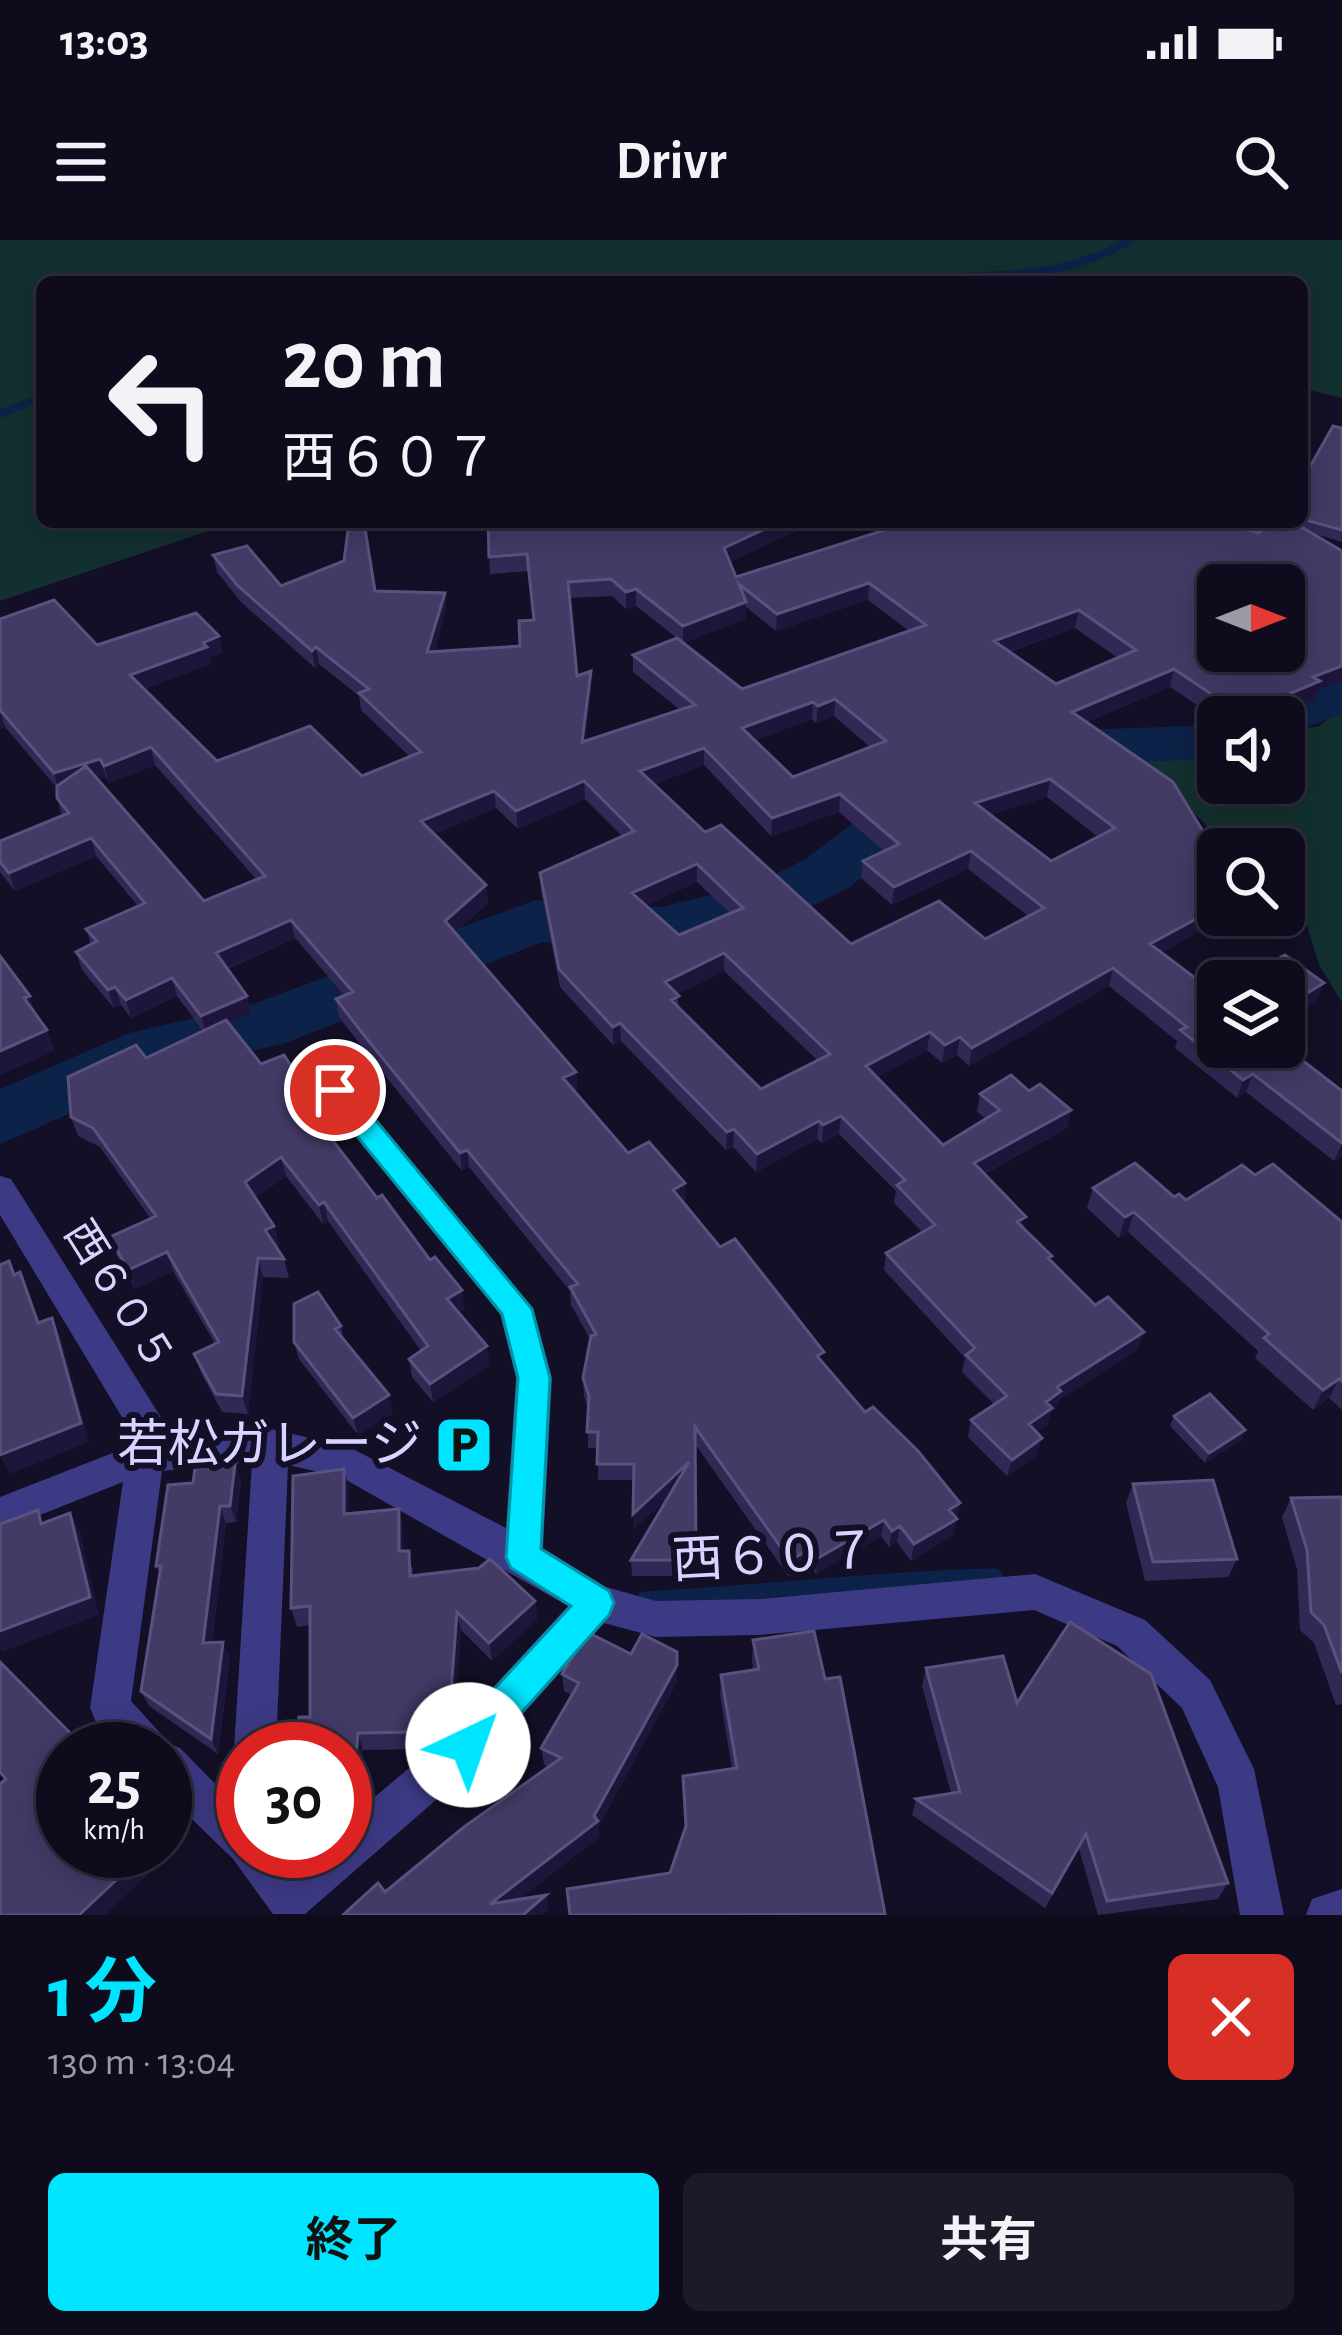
<!DOCTYPE html>
<html lang="ja">
<meta charset="utf-8">
<style>
:root{--surface:#0e0b1c;--page:#1c1929;--text:#f1f3f6;--muted:#9b9ba3;--line:#2e2b3b;--accent:#00e5ff}
body{margin:0;font-family:"Alegreya Sans","Noto Sans JP",sans-serif;background:var(--page);color:var(--text);height:100vh;display:flex;flex-direction:column;font-size:45px;white-space:nowrap}
*{box-sizing:border-box;margin:0}
p{font-size:39px;color:var(--muted)}
.icon{flex:none;width:66px;height:66px;fill:none;stroke:currentColor;stroke-width:2;stroke-linecap:round;stroke-linejoin:round}
.map{position:relative;height:1675px;overflow:hidden}
.side{display:flex;flex-direction:column;background:var(--surface);flex:1}
.side>*{flex:none}
.banner{position:absolute;left:36px;top:36px;width:1272px;height:252px;border-radius:18px;box-shadow:0 6px 30px #0003,0 0 0 3px var(--line);background:#0e0b1c;color:var(--text);overflow:hidden}
.needle{width:78px;rotate:90deg}
.tools{position:absolute;left:1197px;top:324px;display:grid;gap:24px}
.tools a{display:grid;place-items:center;width:108px;height:108px;border-radius:18px;background:var(--surface);box-shadow:0 6px 30px #0003,0 0 0 3px var(--line);font-size:60px}
.speed{position:absolute;left:36px;top:1482px;display:flex;gap:24px;font-size:60px;font-weight:700;text-align:center}
.speed>*{display:grid;place-content:center;width:156px;height:156px;border-radius:50%;background:var(--surface);box-shadow:0 6px 30px #0003,0 0 0 3px var(--line);line-height:1}
.speed small{font-size:30px;font-weight:400}
.speed .limit{border:18px solid #d22;background:#fff;color:#111}
.pin{position:absolute;display:grid;place-items:center;width:102px;height:102px;color:#fff;margin:-51px;border:6px solid #fff;border-radius:50%;box-shadow:0 3px 12px #0007}
.me{position:absolute;width:132px;margin:-66px;rotate:42deg;stroke-linejoin:round;filter:drop-shadow(0 0 9px #0008)}
.turn{display:flex;align-items:center;gap:42px;height:252px;padding:0 48px;font-size:54px}
.turn .icon{width:156px;height:156px;stroke-width:2.5}
.turn b{display:block;font-size:84px;line-height:102px}
.round{display:grid;place-items:center;flex:none;width:126px;height:126px;border-radius:18px;background:var(--page)}
.summary{display:flex;align-items:center;justify-content:space-between;height:204px;padding:0 48px}
h1{font-size:72px;font-weight:700;line-height:90px;color:var(--accent)}
.action{display:flex;gap:24px;margin-top:auto;padding:24px 48px}
.action a{flex:1;height:138px;border-radius:18px;background:var(--accent);color:#111;font-size:48px;font-weight:700;line-height:138px;text-align:center}
.action a+a{background:var(--page);color:var(--text)}
.status{display:flex;justify-content:space-between;align-items:center;height:84px;padding:0 60px;background:var(--surface);direction:ltr}
.status svg{height:33px;fill:currentColor}
header{display:flex;justify-content:space-between;align-items:center;height:156px;padding:0 48px;background:var(--surface);font-size:54px;font-weight:700}
.map>svg:first-child{display:block}
.green{fill:#12302f}
.lines{fill:none;stroke-linecap:round;stroke-linejoin:round}
.stream-far1{stroke:#0c2248;stroke-width:8}
.stream{stroke:#0c2248;stroke-width:15}
.river{fill:#0c2248;fill-rule:evenodd}
.street{fill:#3d3a85;fill-rule:evenodd}
.wall{fill:#312854;fill-rule:evenodd}
.shaded-wall{fill:#1d163a}
.building{fill:#433a66;stroke:#5a527e;stroke-width:3;fill-rule:evenodd}
.route{fill:#00e5ff;stroke:#0095a6;stroke-width:3}
.labels{text-anchor:middle;dominant-baseline:central;stroke-width:12;stroke-linejoin:round;paint-order:stroke}
.street-label{font-size:42px;fill:#d9d4ff;stroke:#130f26}
.near-poi-label{font-size:51px;fill:#d9d4ff;stroke:#130f26;text-anchor:end}
.near-street-label{font-size:51px;fill:#d9d4ff;stroke:#130f26}
</style>
<div class="status"><b>13:03</b><svg viewBox="0 0 49 12"><path d="M0 12V9h3v3zM5 12V6h3v6zM10 12V3h3v9zM15 12V0h3v12zM26 1h20v11H26zM47 4h2v5h-2z"/></svg></div>
<header><svg class="icon" aria-label="menu" viewBox="0 0 24 24"><path d="M4 6h16M4 12h16M4 18h16"/></svg>Drivr<svg class="icon" aria-label="search" viewBox="0 0 24 24"><circle cx="10" cy="10" r="6"/><path d="M15 15l6 6"/></svg></header>
<div class="map">
<svg width="1342" height="1675" viewBox="0 0 1342 1675">
<rect width="100%" height="100%" fill="#130f26"/>
<g class="green">
<path d="M 0,0 L 1342,0 L 1342,158 L 1302,148 L 1302,42 L 42,42 L 42,282 L 235,282 L 0,361 Z"/>
<path d="M 1342,464 L 1342,762 L 1319,725 L 1306,682 L 1284,661 L 1284,609 L 1231,609 L 1133,514 L 1218,502 L 1218,543 L 1284,543 L 1284,492 L 1320,486 Z"/>
</g>
<g class="lines">
<g class="stream-far1">
<path d="M 876,42 C 964,31 1051,48 1130,0"/>
<path d="M 0,174 L 42,157"/>
</g>
<path class="stream" d="M 644,1359 C 761,1353 878,1338 995,1336"/>
<g class="river">
<path d="M 1342,438 L 1342,474 L 1284,496 L 1284,477 L 1258,477 L 1265,467 Z"/>
<path d="M 1218,485 L 1218,519 L 1054,525 L 1000,540 L 946,568 L 850,647 L 798,673 L 661,709 L 542,702 L 283,804 L 170,830 L 0,904 L 0,849 L 129,793 L 247,766 L 536,660 L 661,667 L 756,644 L 806,619 L 904,544 L 960,516 L 1051,491 Z"/>
</g>
<g class="street">
<path d="M 335,839 L 346,842 L 533,1069 L 552,1138 L 543,1308 L 606,1347 L 656,1361 L 758,1359 L 1035,1334 L 1145,1380 L 1210,1440 L 1254,1529 L 1284,1675 L 1240,1675 L 1218,1547 L 1182,1468 L 1117,1406 L 1034,1370 L 758,1395 L 656,1397 L 604,1383 L 483,1519 L 305,1674 L 273,1674 L 233,1619 L 165,1553 L 165,1509 L 122,1509 L 96,1482 L 90,1468 L 123,1242 L 0,1291 L 0,1257 L 128,1207 L 131,1192 L 0,975 L 0,936 L 11,939 L 162,1179 L 166,1199 L 271,1189 L 349,1207 L 506,1288 L 516,1138 L 500,1074 L 324,858 L 320,850 L 324,842 ZM 252,1222 L 234,1509 L 240,1524 L 243,1509 L 276,1509 L 288,1225 L 341,1237 L 568,1366 L 453,1491 L 345,1582 L 345,1611 L 310,1611 L 292,1627 L 279,1611 L 243,1611 L 243,1572 L 180,1508 L 170,1504 L 131,1461 L 162,1231 Z"/>
<path d="M 1342,1649 L 1342,1675 L 1306,1675 L 1312,1659 Z"/>
</g>
</g>
<g class="wall">
<path d="M 1342,188 L 1342,302 L 1312,293 L 1318,450 L 1315,459 L 1271,477 L 1218,477 L 1218,479 L 1170,447 L 1086,482 L 1215,683 L 1161,713 L 1218,807 L 1342,851 L 1342,916 L 1334,921 L 1246,852 L 1237,858 L 1175,808 L 1177,801 L 1109,746 L 969,826 L 957,815 L 942,823 L 927,810 L 877,837 L 943,905 L 986,879 L 977,872 L 980,854 L 1029,851 L 1071,870 L 1067,888 L 984,934 L 1051,1021 L 1138,1109 L 1059,1160 L 1056,1168 L 1051,1172 L 1047,1185 L 1037,1192 L 1037,1215 L 1007,1236 L 968,1197 L 971,1180 L 994,1164 L 962,1132 L 965,1118 L 884,1030 L 886,1013 L 922,992 L 894,963 L 896,951 L 839,894 L 822,903 L 817,899 L 756,932 L 733,907 L 726,910 L 621,801 L 613,805 L 560,747 L 541,651 L 540,633 L 622,596 L 585,559 L 518,589 L 496,568 L 434,594 L 486,645 L 488,663 L 454,693 L 576,832 L 577,850 L 574,851 L 628,913 L 685,961 L 683,962 L 720,1007 L 865,1172 L 960,1263 L 953,1295 L 911,1321 L 897,1302 L 889,1307 L 881,1296 L 816,1334 L 809,1325 L 789,1337 L 695,1204 L 696,1325 L 683,1325 L 683,1336 L 632,1336 L 631,1320 L 668,1258 L 633,1290 L 633,1240 L 598,1240 L 598,1208 L 588,1208 L 588,1169 L 584,1156 L 583,1138 L 590,1099 L 571,1065 L 570,1051 L 469,927 L 462,931 L 370,817 L 339,777 L 336,759 L 344,755 L 295,698 L 227,729 L 247,756 L 251,774 L 229,783 L 261,824 L 306,860 L 300,863 L 326,899 L 465,1069 L 459,1072 L 490,1125 L 433,1162 L 412,1137 L 409,1119 L 421,1111 L 328,981 L 323,984 L 286,936 L 255,958 L 274,986 L 279,1005 L 276,1006 L 284,1019 L 289,1038 L 263,1037 L 248,1174 L 222,1172 L 201,1133 L 194,1114 L 215,1104 L 173,1031 L 135,1049 L 117,1016 L 110,997 L 150,978 L 100,907 L 78,896 L 71,877 L 146,818 L 203,791 L 177,756 L 131,778 L 121,765 L 114,768 L 82,730 L 76,712 L 91,704 L 86,689 L 138,666 L 96,616 L 15,651 L 0,632 L 0,601 L 62,575 L 57,558 L 57,548 L 5,487 L 0,489 L 0,379 L 97,405 L 223,413 L 210,418 L 211,424 L 144,449 L 217,521 L 362,536 L 410,517 L 361,470 L 359,456 L 319,424 L 315,428 L 241,362 L 217,332 L 213,315 L 281,346 L 445,353 L 446,370 L 434,412 L 520,406 L 533,380 L 528,331 L 490,334 L 488,282 L 815,282 L 730,322 L 736,337 L 1259,293 L 1269,282 L 1302,282 L 1303,239 ZM 612,356 L 626,369 L 636,366 L 677,398 L 633,415 L 633,432 L 680,470 L 585,501 L 591,448 L 577,436 L 570,358 ZM 868,360 L 909,391 L 742,449 L 683,403 L 745,379 L 746,367 L 776,391 ZM 1075,388 L 1118,418 L 1056,444 L 1009,412 ZM 834,476 L 870,507 L 793,537 L 755,500 L 812,479 L 816,483 ZM 155,525 L 256,639 L 204,661 L 97,539 L 106,537 L 109,543 ZM 704,525 L 771,596 L 839,572 L 884,611 L 863,621 L 861,638 L 892,665 L 968,629 L 1028,676 L 985,699 L 851,704 L 705,592 L 654,544 ZM 1047,557 L 1098,597 L 1051,621 L 990,575 ZM 697,642 L 730,673 L 679,695 L 646,665 ZM 724,731 L 817,820 L 761,849 L 679,768 L 677,754 Z"/>
<path d="M 1255,935 L 1342,982 L 1342,1170 L 1329,1158 L 1313,1170 L 1255,1118 L 1258,1111 L 1128,992 L 1119,998 L 1087,968 L 1093,948 L 1174,957 L 1186,960 Z"/>
<path d="M 341,1086 L 344,1100 L 393,1173 L 358,1195 L 299,1119 L 294,1102 Z"/>
<path d="M 1174,1176 L 1245,1190 L 1241,1200 L 1205,1223 L 1170,1186 Z"/>
<path d="M 235,1224 L 241,1241 L 236,1282 L 226,1283 L 212,1402 L 230,1417 L 218,1514 L 149,1466 L 141,1451 L 160,1334 L 156,1326 L 193,1243 Z"/>
<path d="M 1133,1244 L 1237,1319 L 1228,1337 L 1145,1341 L 1126,1263 Z"/>
<path d="M 349,1248 L 349,1274 L 403,1287 L 403,1311 L 413,1329 L 413,1336 L 535,1361 L 537,1379 L 492,1421 L 461,1390 L 454,1482 L 429,1482 L 424,1509 L 363,1510 L 359,1555 L 345,1555 L 345,1509 L 310,1385 L 297,1387 L 291,1368 Z"/>
<path d="M 1342,1257 L 1342,1464 L 1336,1465 L 1314,1403 L 1300,1390 L 1297,1329 L 1282,1277 L 1291,1258 Z"/>
<path d="M 753,1400 L 825,1439 L 885,1675 L 670,1633 L 685,1590 L 683,1536 L 732,1529 L 720,1455 L 721,1435 L 753,1430 L 752,1421 Z"/>
<path d="M 926,1428 L 1017,1463 L 1228,1643 L 1218,1659 L 1098,1675 L 1079,1609 L 1045,1668 L 912,1575 L 916,1559 L 951,1553 L 922,1446 Z"/>
<path d="M 562,1434 L 677,1442 L 598,1587 L 599,1597 L 519,1659 L 546,1655 L 548,1670 L 385,1652 L 548,1527 L 544,1524 L 541,1508 L 572,1455 L 564,1451 Z"/>
</g>
<g class="shaded-wall">
<path d="M 780,282 L 815,282 L 724,325 L 724,308 Z"/>
<path d="M 869,343 L 868,360 L 776,391 L 777,374 Z"/>
<path d="M 636,349 L 636,366 L 626,369 L 626,352 Z"/>
<path d="M 445,353 L 446,370 L 429,430 L 427,412 Z"/>
<path d="M 746,362 L 745,379 L 683,403 L 683,386 Z"/>
<path d="M 1079,370 L 1075,388 L 991,418 L 994,401 Z"/>
<path d="M 219,396 L 223,413 L 210,418 L 211,424 L 135,453 L 130,435 Z"/>
<path d="M 316,407 L 319,424 L 315,428 L 312,411 Z"/>
<path d="M 1342,426 L 1342,441 L 1318,450 L 1315,459 L 1271,477 L 1240,477 L 1241,474 L 1313,437 Z"/>
<path d="M 1174,429 L 1170,447 L 1068,489 L 1072,472 Z"/>
<path d="M 591,431 L 591,448 L 583,520 L 582,502 Z"/>
<path d="M 835,459 L 834,476 L 816,483 L 818,466 Z"/>
<path d="M 813,462 L 812,479 L 741,505 L 742,488 Z"/>
<path d="M 0,471 L 5,487 L 0,489 Z"/>
<path d="M 151,507 L 155,525 L 109,543 L 104,526 Z"/>
<path d="M 704,508 L 704,525 L 640,549 L 640,531 Z"/>
<path d="M 100,519 L 106,537 L 59,551 L 54,533 Z"/>
<path d="M 1050,539 L 1047,557 L 972,581 L 975,563 Z"/>
<path d="M 584,541 L 585,559 L 518,589 L 516,571 Z"/>
<path d="M 494,551 L 496,568 L 423,599 L 421,581 Z"/>
<path d="M 840,554 L 839,572 L 771,596 L 772,578 Z"/>
<path d="M 91,598 L 96,616 L 15,651 L 9,633 Z"/>
<path d="M 971,611 L 968,629 L 892,665 L 894,647 Z"/>
<path d="M 697,624 L 697,642 L 633,671 L 632,653 Z"/>
<path d="M 486,645 L 488,663 L 447,699 L 445,681 Z"/>
<path d="M 1218,657 L 1218,674 L 1215,683 L 1145,722 L 1150,704 Z"/>
<path d="M 291,680 L 295,698 L 220,731 L 216,713 Z"/>
<path d="M 724,713 L 724,731 L 666,760 L 665,742 Z"/>
<path d="M 1113,728 L 1109,746 L 969,826 L 972,808 Z"/>
<path d="M 172,738 L 177,756 L 131,778 L 126,760 Z"/>
<path d="M 1324,743 L 1317,761 L 1284,781 L 1284,767 Z"/>
<path d="M 115,747 L 121,765 L 114,768 L 108,750 Z"/>
<path d="M 30,756 L 37,776 L 24,758 Z"/>
<path d="M 247,756 L 251,774 L 206,794 L 201,776 Z"/>
<path d="M 620,783 L 621,801 L 613,805 L 613,787 Z"/>
<path d="M 47,790 L 55,811 L 0,835 L 0,811 Z"/>
<path d="M 930,792 L 927,810 L 864,844 L 866,826 Z"/>
<path d="M 960,797 L 957,815 L 942,823 L 945,805 Z"/>
<path d="M 576,832 L 577,850 L 564,856 L 563,838 Z"/>
<path d="M 1253,834 L 1246,852 L 1237,858 L 1243,840 Z"/>
<path d="M 301,841 L 306,860 L 293,866 L 288,846 Z"/>
<path d="M 1071,870 L 1067,888 L 970,941 L 974,923 Z"/>
<path d="M 841,876 L 839,894 L 822,903 L 823,885 Z"/>
<path d="M 819,881 L 817,899 L 756,932 L 757,914 Z"/>
<path d="M 734,889 L 733,907 L 726,910 L 727,892 Z"/>
<path d="M 1342,903 L 1342,916 L 1334,921 Z"/>
<path d="M 467,910 L 469,927 L 462,931 L 460,913 Z"/>
<path d="M 281,917 L 286,936 L 250,962 L 245,942 Z"/>
<path d="M 685,943 L 685,961 L 672,968 L 673,950 Z"/>
<path d="M 324,962 L 328,981 L 323,984 L 319,965 Z"/>
<path d="M 1134,972 L 1128,992 L 1119,998 L 1125,977 Z"/>
<path d="M 274,986 L 279,1005 L 271,1009 L 265,990 Z"/>
<path d="M 167,1012 L 173,1031 L 135,1049 L 128,1030 Z"/>
<path d="M 258,1018 L 263,1037 L 248,1174 L 242,1156 Z"/>
<path d="M 462,1050 L 465,1069 L 450,1077 L 447,1059 Z"/>
<path d="M 52,1078 L 61,1097 L 89,1202 L 10,1234 L 0,1216 Z"/>
<path d="M 1144,1092 L 1138,1109 L 1059,1160 L 1056,1168 L 1051,1172 L 1047,1185 L 1024,1201 L 1029,1184 L 1057,1147 Z"/>
<path d="M 487,1106 L 490,1125 L 433,1162 L 430,1144 Z"/>
<path d="M 1339,1139 L 1329,1158 L 1313,1170 L 1323,1150 Z"/>
<path d="M 389,1155 L 393,1173 L 358,1195 L 353,1178 Z"/>
<path d="M 1245,1190 L 1241,1200 L 1205,1223 L 1209,1213 Z"/>
<path d="M 1042,1198 L 1037,1215 L 1007,1236 L 1012,1220 Z"/>
<path d="M 689,1222 L 689,1239 L 633,1290 L 633,1274 Z"/>
<path d="M 235,1224 L 241,1241 L 236,1282 L 230,1266 Z"/>
<path d="M 344,1229 L 349,1248 L 349,1293 L 344,1274 Z"/>
<path d="M 960,1263 L 953,1295 L 911,1321 L 914,1304 L 949,1270 Z"/>
<path d="M 220,1266 L 226,1283 L 210,1418 L 203,1403 Z"/>
<path d="M 399,1269 L 403,1287 L 404,1330 L 399,1311 Z"/>
<path d="M 70,1273 L 80,1292 L 99,1375 L 2,1412 L 0,1408 L 0,1391 Z"/>
<path d="M 884,1280 L 881,1296 L 816,1334 L 818,1318 Z"/>
<path d="M 900,1286 L 897,1302 L 889,1307 L 892,1291 Z"/>
<path d="M 811,1309 L 809,1325 L 789,1337 L 790,1320 Z"/>
<path d="M 535,1361 L 537,1379 L 492,1421 L 489,1403 Z"/>
<path d="M 457,1372 L 461,1390 L 454,1482 L 450,1465 Z"/>
<path d="M 223,1402 L 230,1417 L 218,1514 L 211,1499 Z"/>
<path d="M 677,1425 L 677,1442 L 598,1587 L 599,1597 L 498,1675 L 490,1664 L 594,1576 Z"/>
<path d="M 425,1465 L 429,1482 L 424,1509 L 420,1492 Z"/>
<path d="M 358,1493 L 363,1510 L 359,1555 L 354,1538 Z"/>
<path d="M 168,1592 L 176,1608 L 105,1675 L 79,1675 L 147,1611 L 165,1611 L 165,1594 Z"/>
<path d="M 546,1655 L 548,1670 L 542,1675 L 523,1675 Z"/>
</g>
<g class="building">
<path d="M 1333,186 L 1342,188 L 1342,290 L 1302,279 L 1302,247 L 1307,241 L 1303,239 Z"/>
<path d="M 349,282 L 364,282 L 375,351 L 445,353 L 427,412 L 520,406 L 519,381 L 534,380 L 527,314 L 489,317 L 488,282 L 780,282 L 724,308 L 736,337 L 910,282 L 1220,282 L 1259,293 L 1269,282 L 1293,282 L 1342,311 L 1342,426 L 1313,437 L 1320,441 L 1241,474 L 1174,429 L 1072,472 L 1173,542 L 1218,616 L 1218,657 L 1212,660 L 1218,664 L 1218,667 L 1150,704 L 1215,753 L 1218,751 L 1218,807 L 1284,806 L 1342,851 L 1342,903 L 1253,834 L 1243,840 L 1180,790 L 1187,787 L 1113,728 L 972,808 L 960,797 L 945,805 L 930,792 L 866,826 L 943,905 L 1000,870 L 980,854 L 1011,835 L 1029,851 L 1040,844 L 1071,870 L 974,923 L 1026,977 L 1017,982 L 1052,1016 L 1048,1018 L 1095,1065 L 1108,1057 L 1144,1092 L 1057,1147 L 1061,1151 L 1046,1162 L 1052,1168 L 1029,1184 L 1042,1198 L 1012,1220 L 971,1180 L 1007,1156 L 966,1115 L 975,1108 L 886,1013 L 935,985 L 897,945 L 905,940 L 841,876 L 823,885 L 819,881 L 757,914 L 734,889 L 727,892 L 620,783 L 613,787 L 559,729 L 540,633 L 634,591 L 584,541 L 516,571 L 494,551 L 421,581 L 486,645 L 445,681 L 576,832 L 563,838 L 628,913 L 649,902 L 685,943 L 673,950 L 720,1007 L 735,999 L 824,1112 L 817,1116 L 865,1172 L 873,1167 L 918,1211 L 960,1263 L 949,1270 L 957,1279 L 914,1304 L 900,1286 L 892,1291 L 884,1280 L 818,1318 L 811,1309 L 790,1320 L 695,1187 L 696,1309 L 683,1309 L 683,1320 L 631,1320 L 689,1222 L 633,1274 L 634,1224 L 597,1224 L 598,1192 L 587,1192 L 589,1156 L 583,1138 L 591,1096 L 596,1094 L 570,1047 L 578,1044 L 467,910 L 460,913 L 367,799 L 336,759 L 353,752 L 291,680 L 216,713 L 247,756 L 201,776 L 172,738 L 126,760 L 115,747 L 108,750 L 76,712 L 97,701 L 86,689 L 145,663 L 91,598 L 9,633 L 0,622 L 0,601 L 69,573 L 57,558 L 57,546 L 86,526 L 204,661 L 265,636 L 151,507 L 104,526 L 100,519 L 54,533 L 0,470 L 0,379 L 54,360 L 97,405 L 196,373 L 219,396 L 203,403 L 207,407 L 130,435 L 217,521 L 310,486 L 362,536 L 421,512 L 359,453 L 369,449 L 316,407 L 312,411 L 237,345 L 213,315 L 247,306 L 281,346 L 344,321 ZM 611,339 L 626,352 L 636,349 L 683,386 L 746,362 L 739,344 L 777,374 L 869,343 L 926,385 L 742,449 L 677,398 L 633,415 L 695,465 L 582,502 L 591,431 L 577,436 L 568,342 ZM 1218,345 L 1284,345 L 1284,411 L 1218,411 ZM 1079,370 L 1136,410 L 1056,444 L 994,401 ZM 835,459 L 886,501 L 793,537 L 742,488 L 813,462 L 818,466 ZM 704,508 L 772,578 L 840,554 L 899,604 L 863,621 L 894,647 L 971,611 L 1044,668 L 985,699 L 939,661 L 851,704 L 721,585 L 705,592 L 640,531 ZM 1050,539 L 1115,588 L 1051,621 L 975,563 ZM 697,624 L 743,668 L 679,695 L 632,653 ZM 724,713 L 830,814 L 761,849 L 671,760 L 679,756 L 665,742 Z"/>
<path d="M 1285,715 L 1324,743 L 1284,767 L 1284,741 L 1237,741 Z"/>
<path d="M 0,716 L 30,756 L 24,758 L 47,790 L 0,811 Z"/>
<path d="M 226,780 L 261,824 L 284,815 L 301,841 L 288,846 L 326,899 L 330,897 L 377,958 L 382,955 L 430,1020 L 435,1017 L 462,1050 L 447,1059 L 487,1106 L 430,1144 L 409,1119 L 428,1106 L 324,962 L 319,965 L 281,917 L 245,942 L 274,986 L 265,990 L 284,1019 L 258,1018 L 242,1156 L 216,1154 L 194,1114 L 219,1102 L 167,1012 L 128,1030 L 110,997 L 156,976 L 93,888 L 71,877 L 68,837 L 136,805 L 146,818 Z"/>
<path d="M 1135,923 L 1174,957 L 1179,954 L 1186,960 L 1242,925 L 1255,935 L 1273,924 L 1342,982 L 1342,1141 L 1339,1139 L 1323,1150 L 1264,1098 L 1269,1094 L 1134,972 L 1125,977 L 1093,948 Z"/>
<path d="M 9,1021 L 14,1035 L 20,1032 L 38,1083 L 52,1078 L 81,1183 L 0,1215 L 0,1025 Z"/>
<path d="M 318,1052 L 341,1086 L 335,1089 L 389,1155 L 353,1178 L 294,1102 L 294,1064 Z"/>
<path d="M 1210,1154 L 1245,1190 L 1209,1213 L 1174,1176 Z"/>
<path d="M 235,1224 L 230,1266 L 220,1266 L 203,1403 L 223,1402 L 211,1499 L 141,1451 L 161,1326 L 156,1326 L 168,1245 L 193,1243 L 195,1228 Z"/>
<path d="M 344,1229 L 344,1274 L 399,1269 L 399,1311 L 409,1311 L 410,1336 L 479,1328 L 490,1319 L 535,1361 L 489,1403 L 457,1372 L 450,1465 L 425,1465 L 420,1492 L 358,1493 L 354,1538 L 345,1538 L 345,1509 L 295,1509 L 299,1477 L 310,1477 L 310,1366 L 291,1368 L 293,1236 Z"/>
<path d="M 1213,1240 L 1237,1319 L 1153,1322 L 1133,1244 Z"/>
<path d="M 1342,1257 L 1342,1433 L 1324,1385 L 1311,1372 L 1307,1310 L 1291,1258 Z"/>
<path d="M 38,1270 L 41,1284 L 70,1273 L 90,1357 L 0,1391 L 0,1284 Z"/>
<path d="M 1070,1382 L 1151,1434 L 1228,1643 L 1107,1661 L 1086,1594 L 1052,1653 L 916,1559 L 960,1552 L 926,1428 L 1003,1416 L 1017,1463 Z"/>
<path d="M 814,1391 L 825,1439 L 840,1437 L 885,1674 L 570,1675 L 567,1649 L 670,1633 L 686,1586 L 683,1536 L 737,1528 L 721,1435 L 759,1429 L 753,1400 Z"/>
<path d="M 587,1392 L 631,1414 L 642,1394 L 677,1412 L 677,1425 L 594,1576 L 598,1581 L 490,1664 L 546,1655 L 523,1675 L 343,1675 L 378,1643 L 385,1652 L 464,1587 L 561,1518 L 541,1508 L 579,1443 L 562,1434 Z"/>
<path d="M 0,1422 L 86,1509 L 63,1509 L 63,1611 L 147,1611 L 79,1675 L 0,1675 L 0,1544 L 6,1539 L 0,1532 Z"/>
</g>
<path class="route" d="M 335,840 L 345,843 L 532,1069 L 550,1138 L 541,1309 L 609,1351 L 614,1363 L 609,1375 L 481,1518 L 468,1524 L 454,1518 L 449,1505 L 454,1492 L 571,1366 L 511,1328 L 506,1317 L 518,1138 L 502,1074 L 325,857 L 321,850 L 325,843 Z"/>
<defs>
<g id="parking-square" transform="scale(3)"><rect x="-9" y="-9" width="18" height="18" rx="4" fill="#00e5ff" stroke="#130f26"/><path d="M-3.5-5.5H1a3.5 3.5 0 0 1 0 7H-1V5.5H-3.5ZM-1-3.4V-.6H.8a1.4 1.4 0 0 0 0-2.8Z" fill="#111"/></g>
</defs>
<g fill-rule="evenodd">
<use href="#parking-square" x="464" y="1205"/>
</g>
<g class="labels">
<g class="street-label">
<text transform="translate(119 1056) rotate(58)">西６０５</text>
</g>
<g class="near-poi-label">
<text x="422" y="1205">若松ガレージ</text>
</g>
<g class="near-street-label">
<text transform="translate(774 1317) rotate(-3)">西６０７</text>
</g>
</g>
</svg>
<div class="tools">
<a><svg class="needle" viewBox="-14 -14 28 28"><path d="M0-13l5 13h-10z" fill="#e53935"/><path d="M0 13l5-13h-10z" fill="#9b9ba3"/></svg></a>
<a><svg class="icon" aria-label="sound" viewBox="0 0 24 24"><path d="M4 9h4l5-4v14l-5-4H4zM17 9q2 3 0 6"/></svg></a>
<a><svg class="icon" aria-label="search" viewBox="0 0 24 24"><circle cx="10" cy="10" r="6"/><path d="M15 15l6 6"/></svg></a>
<a><svg class="icon" aria-label="layers" viewBox="0 0 24 24"><path d="M12 4l9 5-9 5-9-5zM3 14l9 5 9-5"/></svg></a>
</div>
<div class="speed"><div>25<small>km/h</small></div><div class="limit">30</div></div>
<div class="pin" style="left:335px;top:850px;background:#d93025"><svg class="icon" aria-label="arrive" viewBox="0 0 24 24"><path d="M6 21V4h12l-3 4 3 4H6"/></svg></div>
<svg class="me" style="left:468px;top:1505px" viewBox="-20 -20 40 40"><circle r="19" fill="#fff"/><path d="M0-13L10 11 0 6-10 11z" fill="#00e5ff"/></svg>
<div class="banner">
<div class="turn"><svg class="icon" aria-label="left" viewBox="0 0 24 24"><path d="M17 20v-9H6M10 6l-5 5 5 5"/></svg><div><b>20 m</b>西６０７</div></div>
</div>
</div>
<section class="side">
<div class="summary"><div><h1>1 分</h1><p>130 m · 13:04</p></div><a class="round" style="background:#d93025;color:#fff"><svg class="icon" aria-label="close" viewBox="0 0 24 24"><path d="M6 6l12 12M18 6L6 18"/></svg></a></div>
<div class="action"><a>終了</a><a>共有</a></div>
</section>
